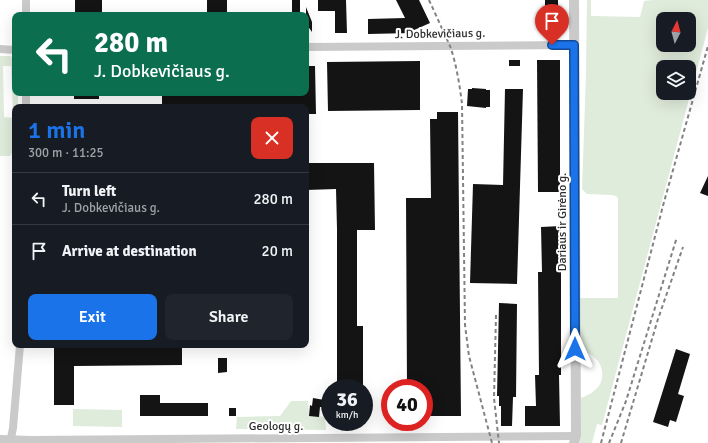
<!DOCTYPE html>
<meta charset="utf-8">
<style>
:root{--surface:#171b24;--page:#20242c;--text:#f1f3f6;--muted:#9ea1a6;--line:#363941;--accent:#1a73e8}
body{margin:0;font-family:Signika,sans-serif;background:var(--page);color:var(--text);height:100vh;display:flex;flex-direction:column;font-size:15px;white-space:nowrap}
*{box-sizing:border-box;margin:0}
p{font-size:13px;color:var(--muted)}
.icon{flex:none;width:22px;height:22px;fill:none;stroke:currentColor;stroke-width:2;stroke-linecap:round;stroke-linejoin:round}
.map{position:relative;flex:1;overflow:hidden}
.panel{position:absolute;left:12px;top:104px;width:297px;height:244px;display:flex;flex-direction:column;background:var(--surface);border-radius:8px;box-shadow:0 4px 16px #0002}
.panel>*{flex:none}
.hud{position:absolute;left:12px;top:12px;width:297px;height:84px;border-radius:8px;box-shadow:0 4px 16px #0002;background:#0b6e4f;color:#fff;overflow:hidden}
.needle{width:26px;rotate:6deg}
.controls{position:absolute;left:656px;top:12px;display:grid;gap:8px}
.controls a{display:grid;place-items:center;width:40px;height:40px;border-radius:8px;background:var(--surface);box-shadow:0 4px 16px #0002;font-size:20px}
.speed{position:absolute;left:321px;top:379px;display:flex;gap:8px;font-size:20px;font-weight:700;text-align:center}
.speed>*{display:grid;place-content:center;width:52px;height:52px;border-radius:50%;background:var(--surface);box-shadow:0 4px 16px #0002;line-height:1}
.speed small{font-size:10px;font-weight:400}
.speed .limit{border:6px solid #d22;background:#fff;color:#111}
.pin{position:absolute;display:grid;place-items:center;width:34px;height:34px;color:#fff;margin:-41px -17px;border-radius:50% 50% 50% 0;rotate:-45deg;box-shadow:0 0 4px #0007}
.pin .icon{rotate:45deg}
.me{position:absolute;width:44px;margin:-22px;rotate:0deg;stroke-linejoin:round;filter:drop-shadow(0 0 3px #0008)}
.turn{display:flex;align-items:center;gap:14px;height:84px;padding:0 16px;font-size:18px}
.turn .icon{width:52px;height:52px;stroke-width:2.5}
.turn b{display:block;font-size:28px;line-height:34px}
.round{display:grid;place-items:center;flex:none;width:42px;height:42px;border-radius:8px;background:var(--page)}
.overview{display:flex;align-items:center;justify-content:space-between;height:68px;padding:0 16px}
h1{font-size:24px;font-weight:600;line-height:30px;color:var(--accent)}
.button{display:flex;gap:8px;margin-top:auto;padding:8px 16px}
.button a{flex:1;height:46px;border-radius:8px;background:var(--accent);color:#fff;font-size:16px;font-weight:600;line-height:46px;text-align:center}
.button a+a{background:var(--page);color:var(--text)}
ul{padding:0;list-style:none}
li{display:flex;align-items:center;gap:12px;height:52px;padding:0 16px;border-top:1px solid var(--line)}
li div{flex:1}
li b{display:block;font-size:15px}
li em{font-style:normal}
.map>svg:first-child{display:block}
.green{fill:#dfebdb;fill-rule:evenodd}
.building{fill:#141414}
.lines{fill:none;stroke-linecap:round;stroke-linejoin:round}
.minor{stroke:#cacaca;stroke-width:8}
.tertiary{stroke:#cacaca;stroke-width:10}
.rail{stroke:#828282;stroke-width:2;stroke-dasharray:4 3;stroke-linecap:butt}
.route-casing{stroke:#114b97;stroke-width:10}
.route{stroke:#1a73e8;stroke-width:7}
.labels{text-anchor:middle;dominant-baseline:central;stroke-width:4;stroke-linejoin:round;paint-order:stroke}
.street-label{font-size:12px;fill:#2d2d2d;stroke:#fff}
</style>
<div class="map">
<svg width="708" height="443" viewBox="0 0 708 443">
<rect width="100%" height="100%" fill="#fff"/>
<g class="green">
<path d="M 587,0 L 591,0 L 591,16 L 640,17 L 644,1 L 653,0 L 708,0 L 708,28 L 602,425 L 597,424 L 592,443 L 580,443 L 581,433 L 581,398 C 586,396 591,394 595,390 C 605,383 604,366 596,359 C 590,353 583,351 580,343 L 580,298 L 618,298 L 618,198 L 616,196 L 612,195 L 587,194 L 582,189 L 586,74 ZM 663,19 L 689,19 L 689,45 L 663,45 ZM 663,67 L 689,67 L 689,93 L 663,93 Z"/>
<path d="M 0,56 L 10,56 L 15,59 L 15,93 L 18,93 L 18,107 L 15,107 L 15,112 L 13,112 L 11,66 L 3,66 L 4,117 L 15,118 L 15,147 L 10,156 L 0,156 Z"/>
<path d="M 291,401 L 308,401 L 309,415 L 325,417 L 326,430 L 236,429 L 237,417 L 280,416 Z"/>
<path d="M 73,409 L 122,410 L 122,427 L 73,426 Z"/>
</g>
<g class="building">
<path d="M 75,0 L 102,0 L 102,15 L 76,15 L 75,13 Z"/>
<rect x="207" y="0" width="20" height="15"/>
<rect x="292" y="0" width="8" height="15"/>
<path d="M 318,0 L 346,0 L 347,33 L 335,33 L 335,11 L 318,11 Z"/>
<path d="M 396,0 L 419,0 L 430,23 L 412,31 L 413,33 L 368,34 L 368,19 L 405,18 Z"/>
<rect x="545" y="0" width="13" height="13"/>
<path d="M 306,7 L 312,22 L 312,32 L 307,25 L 306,25 Z"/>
<rect x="509" y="60" width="11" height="6"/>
<path d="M 537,60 L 560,60 L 560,192 L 538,192 Z"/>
<path d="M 420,61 L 420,110 L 328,111 L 327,62 Z"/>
<path d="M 306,66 L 315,66 L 316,114 L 306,114 L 306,107 L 162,107 L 162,93 L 306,93 Z"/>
<path d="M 472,88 L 486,89 L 486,90 L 490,90 L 490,107 L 486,107 L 486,108 L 467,106 L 468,89 L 472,89 Z"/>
<path d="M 505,89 L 523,89 L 517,284 L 470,283 L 473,184 L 503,185 Z"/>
<rect x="74" y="93" width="25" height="6"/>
<path d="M 437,112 L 458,112 L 461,416 L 424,416 L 424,388 L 407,388 L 406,198 L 431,198 L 430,119 L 437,119 Z"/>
<path d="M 306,163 L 374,163 L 375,230 L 357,230 L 357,326 L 363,326 L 363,388 L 337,388 L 337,229 L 336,189 L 306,190 Z"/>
<path d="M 708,176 L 708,196 L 700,193 Z"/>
<path d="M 561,226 L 561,375 L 559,375 L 560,426 L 525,426 L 525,406 L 536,406 L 535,375 L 539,375 L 538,272 L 542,272 L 541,227 Z"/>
<path d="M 499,303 L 517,304 L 516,397 L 513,397 L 512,426 L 501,426 L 501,406 L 499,406 L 499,396 L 497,396 Z"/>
<path d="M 182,345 L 182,365 L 74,366 L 74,405 L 54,405 L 54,346 Z"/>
<path d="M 676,349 L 690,354 L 678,394 L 684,396 L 676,422 L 670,420 L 668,427 L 653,422 Z"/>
<path d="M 218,358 L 227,358 L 227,372 L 218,373 Z"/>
<path d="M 140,395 L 160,395 L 160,403 L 208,403 L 208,416 L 140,416 Z"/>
<path d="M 313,398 L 324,400 L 323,407 L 320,407 L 319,417 L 309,416 L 310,405 L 312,406 Z"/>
<rect x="229" y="408" width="7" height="8"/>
</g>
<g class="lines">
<g class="minor">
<path d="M 26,15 L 26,0"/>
<path d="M 306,47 L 574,45"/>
<path d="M 0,49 L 15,50"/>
<path d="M 26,93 L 26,107"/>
<path d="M 0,439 L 32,440 L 442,437 L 576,436"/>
<path d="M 10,443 L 13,428 L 20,345"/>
</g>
<path class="tertiary" d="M 574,0 L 576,436 L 574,443"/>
<g class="rail">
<path d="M 429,0 C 436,15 443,31 450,46 C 456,62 460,87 462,104 L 465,325 L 469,356 L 492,443"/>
<path d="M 496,315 L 494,398 L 499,443"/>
<path d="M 601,443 L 664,202 L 708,46"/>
<path d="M 609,443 L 626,401 L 677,237"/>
<path d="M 621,443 L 658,319 L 683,247"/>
</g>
</g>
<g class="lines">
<g class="route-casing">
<path id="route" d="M 552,45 L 574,45 L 575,349"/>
</g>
<use href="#route" class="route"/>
</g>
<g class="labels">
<g class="street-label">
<text transform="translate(440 34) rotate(-1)">J. Dobkevičiaus g.</text>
<text transform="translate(562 222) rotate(-90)">Dariaus ir Girėno g.</text>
<text x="276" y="426">Geologų g.</text>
</g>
</g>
</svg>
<div class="controls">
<a><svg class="needle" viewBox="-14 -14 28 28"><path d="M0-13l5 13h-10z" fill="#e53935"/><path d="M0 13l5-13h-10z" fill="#9ea1a6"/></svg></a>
<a><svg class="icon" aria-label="layers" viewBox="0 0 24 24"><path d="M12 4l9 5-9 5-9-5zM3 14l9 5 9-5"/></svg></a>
</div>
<div class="speed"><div>36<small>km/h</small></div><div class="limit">40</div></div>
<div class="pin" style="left:552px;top:45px;background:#d93025"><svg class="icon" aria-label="arrive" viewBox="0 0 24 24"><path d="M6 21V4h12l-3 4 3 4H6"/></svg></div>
<svg class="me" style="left:575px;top:349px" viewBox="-20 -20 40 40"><path d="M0-17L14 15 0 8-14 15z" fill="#1a73e8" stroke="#fff" stroke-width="4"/></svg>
<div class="hud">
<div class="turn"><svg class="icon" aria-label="left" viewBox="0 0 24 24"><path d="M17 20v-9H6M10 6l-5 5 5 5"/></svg><div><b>280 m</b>J. Dobkevičiaus g.</div></div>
</div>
<section class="panel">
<div class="overview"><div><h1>1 min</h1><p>300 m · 11:25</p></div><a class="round" style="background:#d93025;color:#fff"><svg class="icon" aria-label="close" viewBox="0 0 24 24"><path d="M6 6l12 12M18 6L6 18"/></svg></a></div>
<ul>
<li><svg class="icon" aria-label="left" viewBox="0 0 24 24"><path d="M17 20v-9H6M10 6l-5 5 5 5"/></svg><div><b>Turn left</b><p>J. Dobkevičiaus g.</p></div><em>280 m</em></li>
<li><svg class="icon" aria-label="arrive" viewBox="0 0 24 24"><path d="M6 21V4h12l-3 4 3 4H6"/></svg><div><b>Arrive at destination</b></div><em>20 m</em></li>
</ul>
<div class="button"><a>Exit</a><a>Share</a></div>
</section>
</div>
